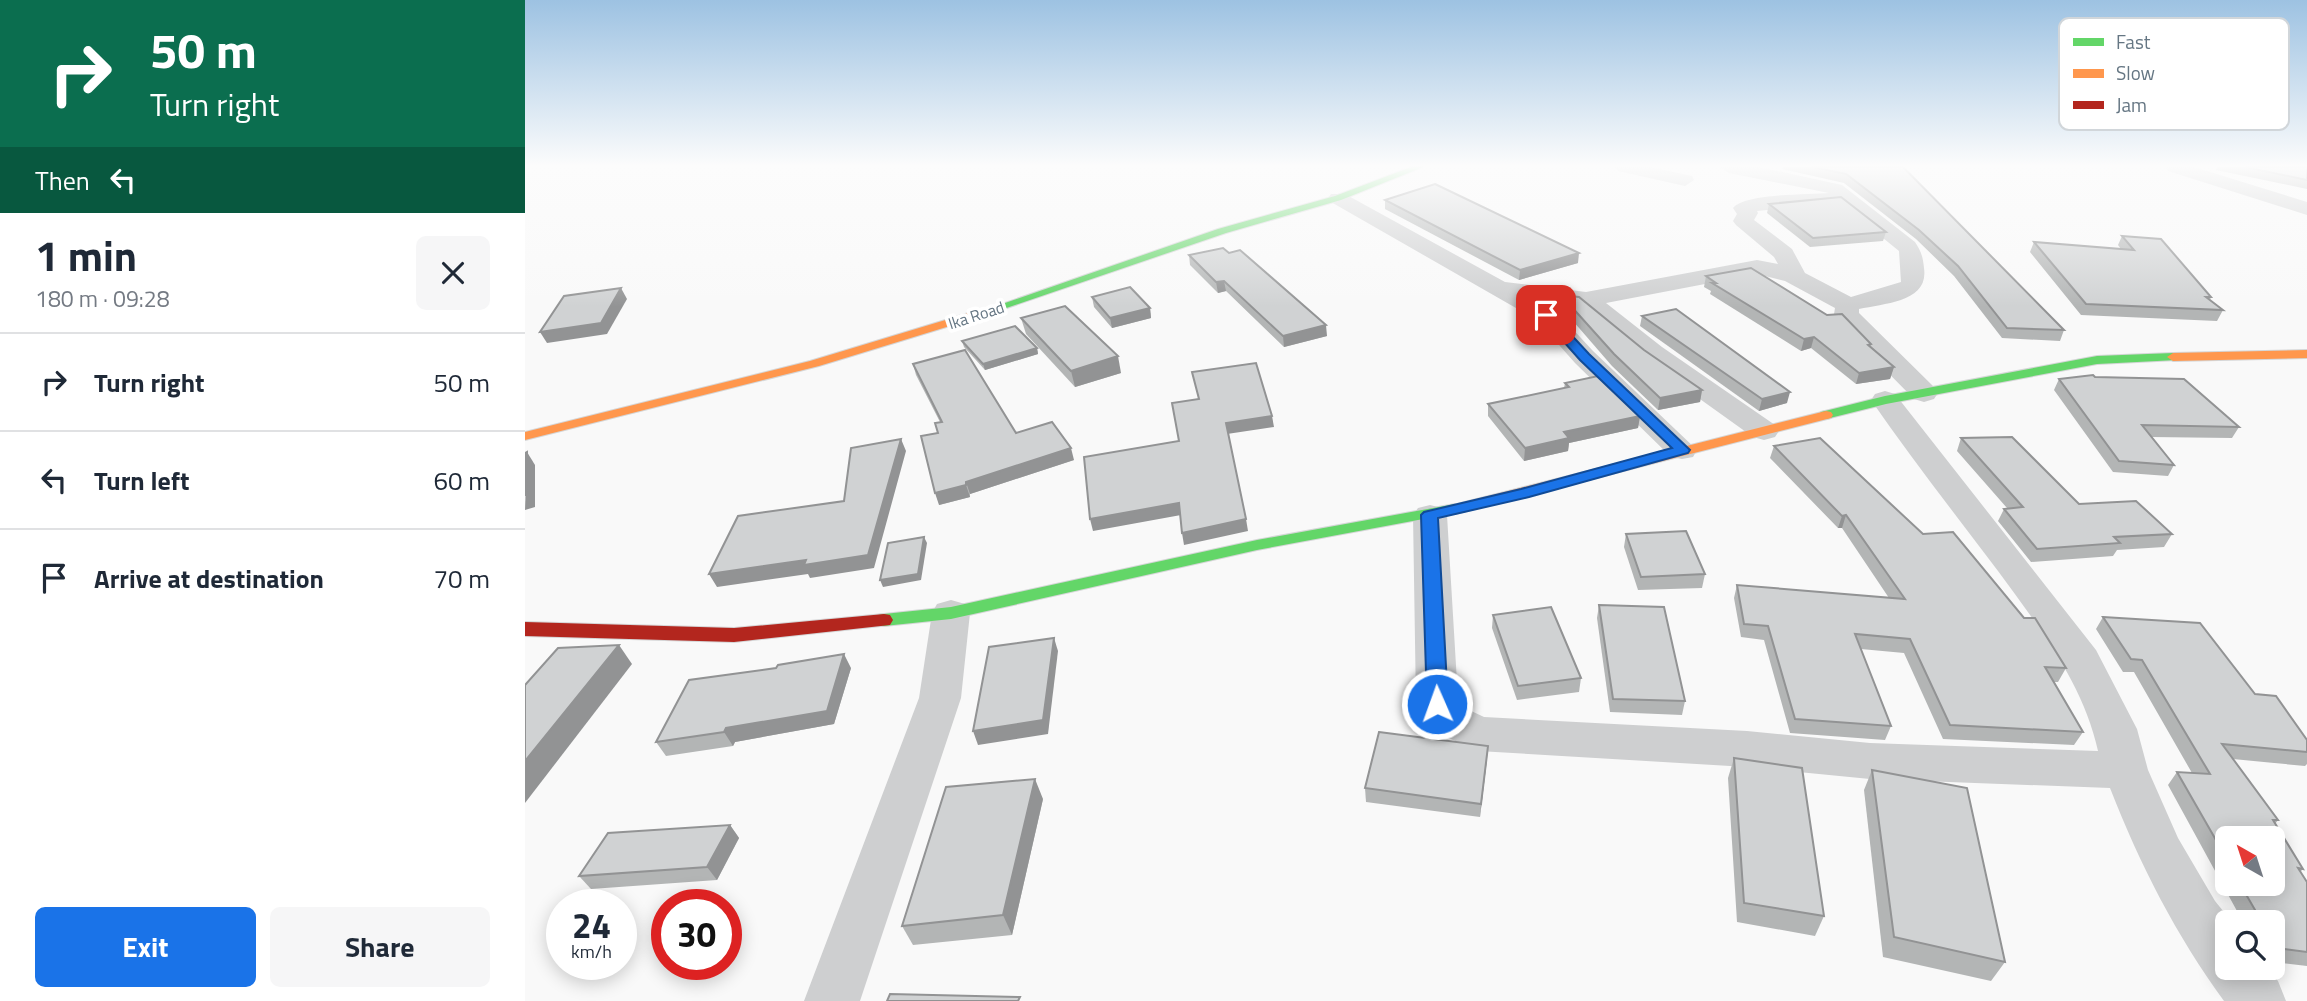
<!DOCTYPE html>
<meta charset="utf-8">
<style>
:root{--surface:#fff;--page:#f6f6f7;--text:#1f2937;--muted:#747a83;--line:#e0e1e3;--accent:#1a73e8}
body{margin:0;font-family:"Titillium Web",sans-serif;background:var(--page);color:var(--text);height:100vh;display:flex;flex-direction:column;font-size:26px;white-space:nowrap}
*{box-sizing:border-box;margin:0}
p{font-size:23px;color:var(--muted)}
.icon{flex:none;width:38px;height:38px;fill:none;stroke:currentColor;stroke-width:2;stroke-linecap:round;stroke-linejoin:round}
.map{position:relative;flex:1;overflow:hidden}
.details{display:flex;flex-direction:column;background:var(--surface);width:525px}
.details>*{flex:none}
.hud{background:#0b6e4f;color:#fff;overflow:hidden}
.needle{width:46px;rotate:321deg}
.buttons{position:absolute;left:1690px;top:826px;display:grid;gap:14px}
.buttons a{display:grid;place-items:center;width:70px;height:70px;border-radius:10px;background:var(--surface);box-shadow:0 4px 18px #0003;font-size:35px}
.speed{position:absolute;left:21px;top:889px;display:flex;gap:14px;font-size:35px;font-weight:700;text-align:center}
.speed>*{display:grid;place-content:center;width:91px;height:91px;border-radius:50%;background:var(--surface);box-shadow:0 4px 18px #0003;line-height:1}
.speed small{font-size:18px;font-weight:400}
.speed .limit{border:10px solid #d22;background:#fff;color:#111}
.pin{position:absolute;display:grid;place-items:center;width:60px;height:60px;color:#fff;margin:-30px;border-radius:14px;box-shadow:0 4px 10px #0006}
.me{position:absolute;width:77px;margin:-38px;rotate:358deg;stroke-linejoin:round;filter:drop-shadow(0 0 5px #0008)}
.turn{display:flex;align-items:center;gap:24px;height:147px;padding:0 35px;font-size:32px}
.turn .icon{width:91px;height:91px;stroke-width:2.5}
.turn b{display:block;font-size:49px;line-height:60px}
.then{display:flex;align-items:center;height:66px;padding:0 35px;background:#0003;gap:14px;font-size:26px}
.round{display:grid;place-items:center;flex:none;width:74px;height:74px;border-radius:10px;background:var(--page)}
.summary{display:flex;align-items:center;justify-content:space-between;height:119px;padding:0 35px}
h1{font-size:42px;font-weight:700;line-height:52px}
.primary-button{display:flex;gap:14px;margin-top:auto;padding:14px 35px}
.primary-button a{flex:1;height:80px;border-radius:10px;background:var(--accent);color:#fff;font-size:28px;font-weight:700;line-height:80px;text-align:center}
.primary-button a+a{background:var(--page);color:var(--text)}
ul{padding:0;list-style:none}
li{display:flex;align-items:center;gap:21px;height:98px;padding:0 35px;border-top:2px solid var(--line)}
li div{flex:1}
li b{display:block;font-size:26px}
li em{font-style:normal}
main{display:flex;flex:1;min-height:0}
.map>svg:first-child{display:block}
.lines{fill:none;stroke-linecap:round;stroke-linejoin:round}
.fast-casing{stroke:#d5d6d7;stroke-width:2}
.slow-casing{stroke:#d5d6d7;stroke-width:2}
.jam-casing{stroke:#d5d6d7;stroke-width:2}
.street{fill:#cecfd0;fill-rule:evenodd}
.fast{fill:#63d668;fill-rule:evenodd}
.slow{fill:#ff974d;fill-rule:evenodd}
.jam{fill:#b3261e;fill-rule:evenodd}
.wall{fill:#b3b5b5;fill-rule:evenodd}
.shaded-wall{fill:#929394}
.building{fill:#d0d2d3;stroke:#929394;stroke-width:2}
.route{fill:#1a73e8;stroke:#114b97;stroke-width:2}
.labels{text-anchor:middle;dominant-baseline:central;stroke-width:7;stroke-linejoin:round;paint-order:stroke}
.far-street-label{font-size:16px;fill:#657683;stroke:#fff}
.key{fill:#fff;stroke:#d1d6da;stroke-width:2}
.key-label{font-size:19px;fill:#657683}
</style>
<main>
<section class="details">
<div class="hud">
<div class="turn"><svg class="icon" aria-label="right" viewBox="0 0 24 24"><path d="M7 20v-9h11M14 6l5 5-5 5"/></svg><div><b>50 m</b>Turn right</div></div>
<div class="then">Then<svg class="icon" aria-label="left" viewBox="0 0 24 24"><path d="M17 20v-9H6M10 6l-5 5 5 5"/></svg></div>
</div>
<div class="summary"><div><h1>1 min</h1><p>180 m · 09:28</p></div><a class="round"><svg class="icon" aria-label="close" viewBox="0 0 24 24"><path d="M6 6l12 12M18 6L6 18"/></svg></a></div>
<ul>
<li><svg class="icon" aria-label="right" viewBox="0 0 24 24"><path d="M7 20v-9h11M14 6l5 5-5 5"/></svg><div><b>Turn right</b></div><em>50 m</em></li>
<li><svg class="icon" aria-label="left" viewBox="0 0 24 24"><path d="M17 20v-9H6M10 6l-5 5 5 5"/></svg><div><b>Turn left</b></div><em>60 m</em></li>
<li><svg class="icon" aria-label="arrive" viewBox="0 0 24 24"><path d="M6 21V4h12l-3 4 3 4H6"/></svg><div><b>Arrive at destination</b></div><em>70 m</em></li>
</ul>
<div class="primary-button"><a>Exit</a><a>Share</a></div>
</section>
<div class="map">
<svg width="1782" height="1001" viewBox="0 0 1782 1001">
<rect width="100%" height="100%" fill="#f9f9f9"/>
<g class="lines">
<g class="fast-casing">
<g id="fast">
<path d="M 886,167 L 898,167 L 816,200 L 701,233 L 464,314 L 456,314 L 454,312 L 693,229 L 810,196 Z"/>
<path d="M 1648,353 L 1652,354 L 1652,360 L 1572,364 L 1361,404 L 1301,419 L 1294,415 L 1296,412 L 1360,396 L 1572,356 Z"/>
<path d="M 930,504 L 938,509 L 936,512 L 732,550 L 426,619 L 359,626 L 353,625 L 350,620 L 353,615 L 359,614 L 426,607 L 732,540 Z"/>
</g>
</g>
<g class="slow-casing">
<g id="slow">
<path d="M 460,308 L 464,310 L 464,314 L 294,366 L 0,440 L 0,432 L 285,361 Z"/>
<path d="M 1782,350 L 1782,358 L 1648,361 L 1642,357 L 1648,353 Z"/>
<path d="M 1301,411 L 1306,412 L 1308,415 L 1306,418 L 930,514 L 922,509 L 924,506 Z"/>
</g>
</g>
<g class="jam-casing">
<path id="jam" d="M 359,614 L 365,615 L 368,620 L 365,625 L 209,642 L 0,636 L 0,622 L 209,628 Z"/>
</g>
<g class="street">
<path d="M 1090,167 L 1126,167 L 1167,176 L 1169,180 L 1160,186 L 1093,171 Z"/>
<path d="M 1195,167 L 1234,167 L 1317,185 L 1390,242 C 1396,251 1398,257 1399,268 C 1404,302 1360,303 1334,309 L 1334,313 L 1409,387 L 1413,393 L 1409,399 L 1399,402 L 1389,399 L 1319,328 L 1309,314 L 1310,308 L 1260,281 L 1232,274 L 1081,303 L 1137,347 L 1250,425 L 1254,431 L 1250,437 L 1239,440 L 1228,437 L 1119,359 L 1054,305 L 1013,301 L 1030,310 L 1068,351 L 1172,450 L 1168,457 L 1157,459 L 1146,457 L 1050,363 L 1012,320 L 806,202 L 803,198 L 806,194 L 820,194 L 980,282 L 1061,292 L 1232,260 L 1253,264 L 1249,257 L 1211,225 L 1208,221 L 1212,214 L 1208,208 C 1220,193 1283,195 1304,193 L 1204,173 ZM 1315,203 L 1374,251 L 1376,282 L 1326,297 L 1280,273 L 1267,249 L 1229,220 L 1233,213 L 1232,211 Z"/>
<path d="M 1640,167 L 1669,167 L 1782,202 L 1782,215 L 1643,171 Z"/>
<path d="M 1360,391 L 1370,394 L 1571,650 L 1612,729 L 1623,770 L 1653,838 L 1690,901 L 1707,922 L 1703,922 L 1703,968 L 1742,968 L 1753,981 L 1761,1001 L 1699,1001 C 1651,935 1615,865 1585,788 L 1345,779 L 1222,767 L 953,751 L 912,733 L 891,704 L 888,515 L 893,508 L 905,505 L 917,508 L 922,515 L 933,699 L 942,709 L 959,717 L 1222,731 L 1345,743 L 1573,751 C 1558,682 1513,626 1473,571 C 1430,514 1386,458 1346,400 L 1350,394 Z"/>
<path d="M 426,600 L 440,604 L 445,613 L 436,698 L 335,1001 L 279,1001 L 394,698 L 407,613 L 412,604 Z"/>
</g>
<use href="#fast" class="fast"/>
<use href="#slow" class="slow"/>
<use href="#jam" class="jam"/>
</g>
<g class="wall">
<path d="M 1258,167 L 1378,167 L 1539,330 L 1535,341 L 1477,338 L 1429,276 L 1391,239 L 1319,183 L 1257,169 Z"/>
<path d="M 1692,167 L 1782,167 L 1782,189 L 1691,170 Z"/>
<path d="M 860,200 L 1053,263 L 994,280 L 860,209 Z"/>
<path d="M 1244,204 L 1361,232 L 1358,241 L 1285,247 L 1242,213 Z"/>
<path d="M 1597,236 L 1686,297 L 1685,300 L 1698,310 L 1692,321 L 1556,315 L 1505,252 L 1509,242 L 1596,249 L 1593,245 Z"/>
<path d="M 664,255 L 802,336 L 759,347 L 701,291 L 693,293 L 665,265 Z"/>
<path d="M 1181,276 L 1346,344 L 1346,346 L 1369,367 L 1365,379 L 1331,384 L 1286,348 L 1276,351 L 1185,294 L 1186,291 L 1179,287 Z"/>
<path d="M 1036,295 L 1119,350 L 1177,390 L 1175,402 L 1133,410 L 1087,366 L 1035,306 Z"/>
<path d="M 567,297 L 625,308 L 626,318 L 587,328 L 569,307 Z"/>
<path d="M 1117,316 L 1262,403 L 1234,411 L 1115,326 Z"/>
<path d="M 496,318 L 596,373 L 550,387 L 501,334 Z"/>
<path d="M 437,341 L 512,348 L 513,354 L 460,370 L 439,347 Z"/>
<path d="M 388,364 L 491,433 L 549,460 L 445,494 L 445,497 L 414,505 L 413,433 L 415,422 L 391,375 Z"/>
<path d="M 1570,377 L 1714,427 L 1707,438 L 1626,437 L 1649,465 L 1643,476 L 1588,472 L 1529,390 L 1534,379 Z"/>
<path d="M 1040,383 L 1115,416 L 1113,428 L 1044,443 L 1043,451 L 999,461 L 963,416 L 963,404 L 1039,388 Z"/>
<path d="M 1436,438 L 1554,504 L 1647,534 L 1639,547 L 1592,550 L 1588,556 L 1506,562 L 1473,521 L 1479,509 L 1482,508 L 1432,451 Z"/>
<path d="M 1249,446 L 1541,668 L 1533,682 L 1528,682 L 1558,732 L 1549,745 L 1418,739 L 1379,653 L 1336,649 L 1366,726 L 1360,740 L 1265,733 L 1239,640 L 1216,637 L 1209,598 L 1212,585 L 1364,598 L 1317,528 L 1313,528 L 1245,458 Z"/>
<path d="M 1101,534 L 1180,574 L 1177,588 L 1113,590 L 1099,547 Z"/>
<path d="M 1074,605 L 1160,701 L 1157,715 L 1085,712 L 1072,618 Z"/>
<path d="M 968,615 L 1056,678 L 1054,692 L 992,700 L 967,628 Z"/>
<path d="M 1578,617 L 1730,694 L 1782,740 L 1782,764 L 1780,766 L 1708,759 L 1753,820 L 1750,824 L 1778,869 L 1775,872 L 1782,882 L 1782,966 L 1748,962 L 1748,922 L 1718,922 L 1643,785 L 1652,772 L 1667,773 L 1609,672 L 1598,672 L 1571,629 ZM 1703,838 L 1748,884 L 1703,884 Z"/>
<path d="M 326,668 L 309,724 L 210,742 L 208,746 L 141,756 L 131,742 Z"/>
<path d="M 1209,758 L 1299,916 L 1290,936 L 1212,922 L 1203,778 Z"/>
<path d="M 962,759 L 955,817 L 841,802 L 840,788 Z"/>
<path d="M 1347,770 L 1480,962 L 1466,981 L 1358,957 L 1339,790 Z"/>
<path d="M 518,799 L 487,935 L 388,945 L 377,926 Z"/>
<path d="M 205,825 L 214,838 L 192,880 L 66,889 L 54,876 Z"/>
</g>
<g class="shaded-wall">
<path d="M 1054,253 L 1053,263 L 994,280 L 995,270 Z"/>
<path d="M 699,281 L 701,291 L 693,293 L 691,282 Z"/>
<path d="M 96,288 L 102,299 L 82,334 L 22,343 L 15,332 Z"/>
<path d="M 625,308 L 626,318 L 587,328 L 585,318 Z"/>
<path d="M 801,325 L 802,336 L 759,347 L 758,336 Z"/>
<path d="M 1289,337 L 1286,348 L 1276,351 L 1279,339 Z"/>
<path d="M 512,348 L 513,354 L 460,370 L 458,364 Z"/>
<path d="M 593,356 L 596,373 L 550,387 L 546,371 Z"/>
<path d="M 1369,367 L 1365,379 L 1331,384 L 1334,373 Z"/>
<path d="M 1177,390 L 1175,402 L 1133,410 L 1135,398 Z"/>
<path d="M 1265,392 L 1262,403 L 1234,411 L 1237,399 Z"/>
<path d="M 747,416 L 749,427 L 702,434 L 701,423 Z"/>
<path d="M 1115,416 L 1113,428 L 1044,443 L 1043,451 L 999,461 L 1000,448 L 1039,432 Z"/>
<path d="M 376,439 L 381,451 L 349,568 L 285,578 L 283,574 L 192,587 L 184,574 L 281,560 Z"/>
<path d="M 546,448 L 549,460 L 445,494 L 441,482 Z"/>
<path d="M 2,452 L 10,465 L 10,507 L 0,510 Z"/>
<path d="M 441,485 L 445,497 L 414,505 L 410,493 Z"/>
<path d="M 654,503 L 656,515 L 568,531 L 565,519 Z"/>
<path d="M 1321,515 L 1317,528 L 1313,528 L 1317,516 Z"/>
<path d="M 721,519 L 723,531 L 659,545 L 657,533 Z"/>
<path d="M 399,537 L 402,543 L 396,580 L 358,587 L 355,580 Z"/>
<path d="M 529,638 L 533,651 L 523,734 L 453,745 L 448,731 Z"/>
<path d="M 94,645 L 107,664 L 0,803 L 0,761 Z"/>
<path d="M 319,654 L 326,668 L 309,724 L 210,742 L 208,746 L 199,732 L 201,728 Z"/>
<path d="M 963,746 L 962,759 L 955,817 L 956,804 Z"/>
<path d="M 510,779 L 518,799 L 487,935 L 478,915 Z"/>
<path d="M 205,825 L 214,838 L 192,880 L 182,867 Z"/>
</g>
<g class="building">
<path d="M 1287,167 L 1378,167 L 1539,330 L 1482,328 L 1433,266 L 1394,230 L 1321,174 Z"/>
<path d="M 1720,167 L 1782,167 L 1782,180 Z"/>
<path d="M 910,184 L 1054,253 L 995,270 L 860,200 Z"/>
<path d="M 1316,197 L 1361,232 L 1288,238 L 1244,204 Z"/>
<path d="M 1597,236 L 1636,239 L 1686,297 L 1681,297 L 1698,310 L 1561,304 L 1509,242 L 1609,250 Z"/>
<path d="M 698,248 L 704,253 L 715,250 L 801,325 L 758,336 L 699,281 L 691,282 L 664,255 Z"/>
<path d="M 1226,268 L 1302,315 L 1317,314 L 1346,344 L 1343,345 L 1369,367 L 1334,373 L 1289,337 L 1279,339 L 1187,283 L 1191,283 L 1181,276 Z"/>
<path d="M 605,287 L 625,308 L 585,318 L 567,297 Z"/>
<path d="M 96,288 L 76,323 L 15,332 L 39,296 Z"/>
<path d="M 1036,295 L 1054,297 L 1119,350 L 1177,390 L 1135,398 L 1089,354 Z"/>
<path d="M 540,306 L 593,356 L 546,371 L 496,318 Z"/>
<path d="M 1151,309 L 1265,392 L 1237,399 L 1117,316 Z"/>
<path d="M 490,326 L 512,348 L 458,364 L 437,341 Z"/>
<path d="M 440,350 L 491,433 L 527,422 L 546,448 L 441,482 L 441,485 L 410,493 L 396,436 L 413,433 L 410,423 L 417,422 L 388,364 Z"/>
<path d="M 731,363 L 747,416 L 701,423 L 721,519 L 657,533 L 654,503 L 565,519 L 559,457 L 654,441 L 647,403 L 674,399 L 667,372 Z"/>
<path d="M 1568,375 L 1570,377 L 1659,379 L 1714,427 L 1617,425 L 1649,465 L 1594,461 L 1534,379 Z"/>
<path d="M 1073,376 L 1115,416 L 1039,432 L 1044,438 L 1000,448 L 963,404 L 1044,387 L 1040,383 Z"/>
<path d="M 1487,437 L 1554,504 L 1611,501 L 1647,534 L 1589,537 L 1595,543 L 1512,549 L 1479,509 L 1498,507 L 1436,438 Z"/>
<path d="M 1295,438 L 1398,534 L 1428,532 L 1499,618 L 1510,618 L 1541,668 L 1520,667 L 1558,732 L 1425,725 L 1385,639 L 1330,634 L 1366,726 L 1270,719 L 1243,626 L 1219,624 L 1212,585 L 1380,599 L 1321,515 L 1317,516 L 1249,446 Z"/>
<path d="M 376,439 L 343,555 L 279,565 L 281,560 L 184,574 L 213,516 L 319,501 L 326,448 Z"/>
<path d="M 2,452 L 1,495 L 0,495 L 0,453 Z"/>
<path d="M 1161,531 L 1180,574 L 1116,577 L 1101,534 Z"/>
<path d="M 399,537 L 393,574 L 355,580 L 363,543 Z"/>
<path d="M 1074,605 L 1139,607 L 1160,701 L 1088,699 Z"/>
<path d="M 1026,607 L 1056,678 L 993,686 L 968,615 Z"/>
<path d="M 1578,617 L 1675,623 L 1730,694 L 1751,696 L 1782,740 L 1782,752 L 1697,744 L 1753,820 L 1748,820 L 1778,869 L 1773,868 L 1782,882 L 1782,952 L 1752,948 L 1748,942 L 1748,922 L 1737,922 L 1715,884 L 1748,884 L 1748,838 L 1703,838 L 1703,861 L 1652,772 L 1685,774 L 1617,660 L 1606,659 Z"/>
<path d="M 529,638 L 518,720 L 448,731 L 464,647 Z"/>
<path d="M 94,645 L 0,761 L 0,685 L 33,648 Z"/>
<path d="M 319,654 L 302,711 L 201,728 L 199,732 L 131,742 L 164,680 L 251,668 L 253,665 Z"/>
<path d="M 854,732 L 963,746 L 956,804 L 840,788 Z"/>
<path d="M 1209,758 L 1277,768 L 1299,916 L 1219,903 Z"/>
<path d="M 1347,770 L 1442,788 L 1480,962 L 1369,937 Z"/>
<path d="M 510,779 L 478,915 L 377,926 L 421,787 Z"/>
<path d="M 205,825 L 182,867 L 54,876 L 83,833 Z"/>
<path d="M 365,994 L 495,997 L 493,1001 L 362,1001 Z"/>
</g>
<linearGradient id="sky" x2="0" y2="1"><stop stop-color="#9dc2e2"/><stop offset="0.54" stop-color="#fcfcfc"/><stop offset="1" stop-color="#fcfcfc" stop-opacity="0"/></linearGradient>
<rect width="1782" height="307" fill="url(#sky)"/>
<path class="route" d="M 1021,312 L 1026,313 L 1064,354 L 1165,450 L 1163,453 L 1004,497 L 913,518 L 923,704 L 920,709 L 912,712 L 905,709 L 902,704 L 896,515 L 899,512 L 996,489 L 1147,448 L 1055,360 L 1015,315 Z"/>
<g class="labels">
<g class="far-street-label">
<text transform="translate(451 315) rotate(-18)">Ika Road</text>
</g>
</g>
<rect x="1534" y="18" width="230" height="112" rx="10" class="key"/>
<rect x="1548" y="38" width="31" height="8" fill="#63d668"/>
<rect x="1548" y="69" width="31" height="9" fill="#ff974d"/>
<rect x="1548" y="101" width="31" height="8" fill="#b3261e"/>
<g class="key-label">
<text x="1591" y="49">Fast</text>
<text x="1591" y="80">Slow</text>
<text x="1591" y="112">Jam</text>
</g>
</svg>
<div class="buttons">
<a><svg class="needle" viewBox="-14 -14 28 28"><path d="M0-13l5 13h-10z" fill="#e53935"/><path d="M0 13l5-13h-10z" fill="#747a83"/></svg></a>
<a><svg class="icon" aria-label="search" viewBox="0 0 24 24"><circle cx="10" cy="10" r="6"/><path d="M15 15l6 6"/></svg></a>
</div>
<div class="speed"><div>24<small>km/h</small></div><div class="limit">30</div></div>
<div class="pin" style="left:1021px;top:315px;background:#d93025"><svg class="icon" aria-label="arrive" viewBox="0 0 24 24"><path d="M6 21V4h12l-3 4 3 4H6"/></svg></div>
<svg class="me" style="left:912px;top:704px" viewBox="-20 -20 40 40"><circle r="17" fill="#1a73e8" stroke="#fff" stroke-width="3"/><path d="M0-11L8 9 0 5-8 9z" fill="#fff"/></svg>
</div>
</main>
